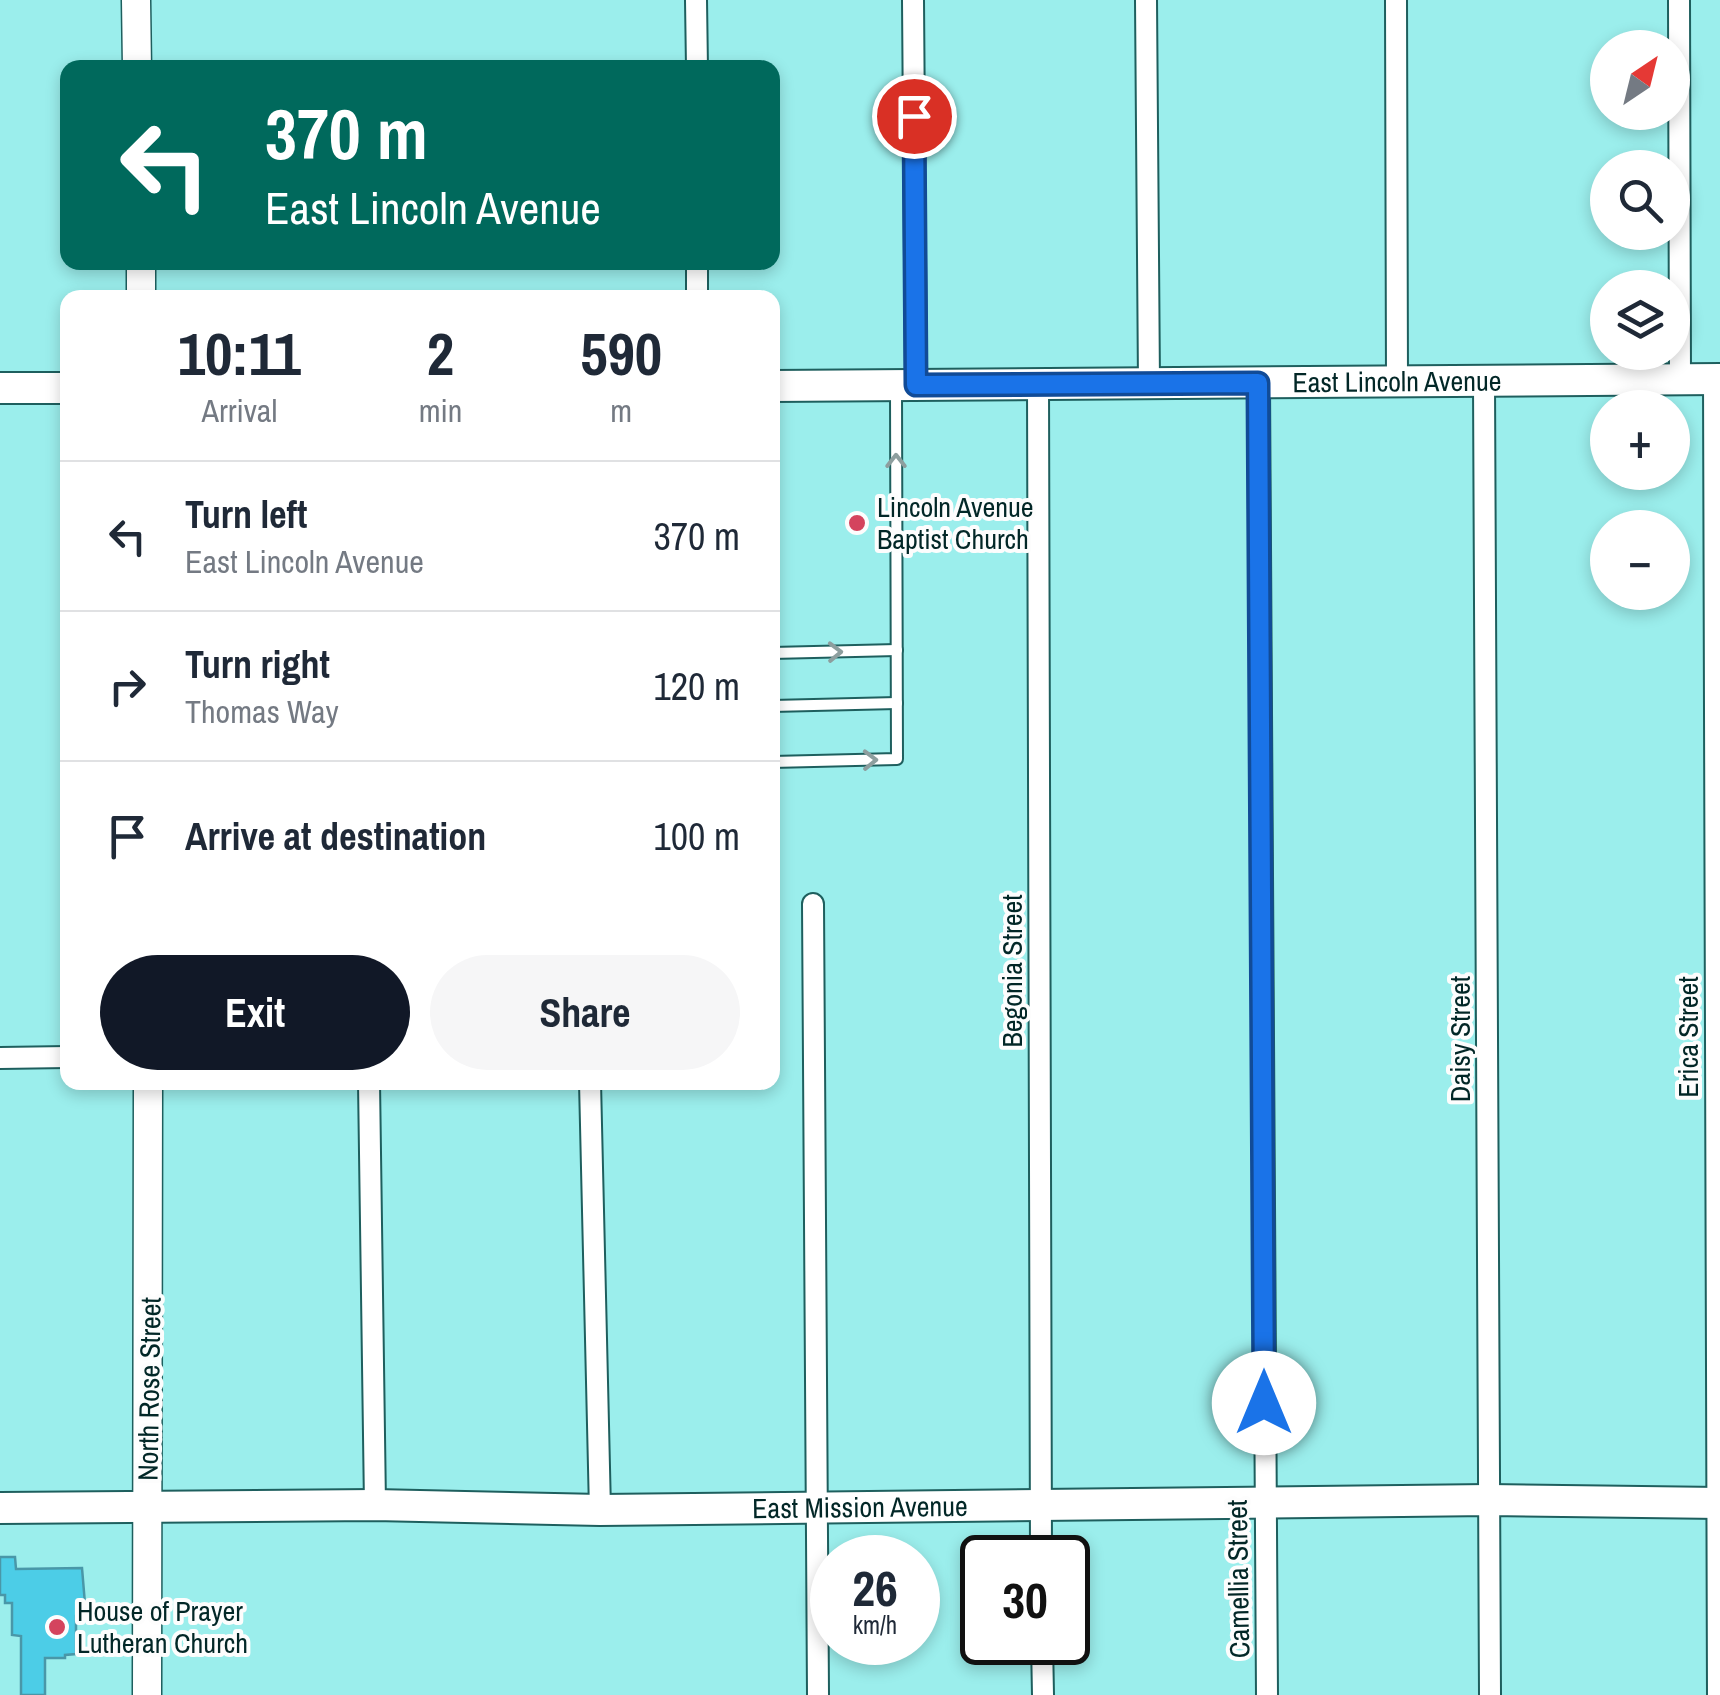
<!DOCTYPE html>
<meta charset="utf-8">
<style>
:root{--surface:#fff;--page:#f6f6f7;--text:#1f2937;--muted:#747a83;--line:#e0e1e3;--accent:#111827}
body{margin:0;font-family:"Archivo Narrow",sans-serif;background:var(--page);color:var(--text);height:100vh;display:flex;flex-direction:column;font-size:38px;white-space:nowrap}
*{box-sizing:border-box;margin:0}
p{font-size:32px;color:var(--muted)}
.icon{flex:none;width:55px;height:55px;fill:none;stroke:currentColor;stroke-width:2;stroke-linecap:round;stroke-linejoin:round}
.map{position:relative;flex:1;overflow:hidden}
.details{position:absolute;left:60px;top:290px;width:720px;height:800px;display:flex;flex-direction:column;background:var(--surface);border-radius:20px;box-shadow:0 5px 15px #0003}
.details>*{flex:none}
.top-card{position:absolute;left:60px;top:60px;width:720px;height:210px;border-radius:20px;box-shadow:0 5px 15px #0003;background:#00695c;color:#fff;overflow:hidden}
.needle{width:65px;rotate:35deg}
.controls{position:absolute;left:1590px;top:30px;display:grid;gap:20px}
.controls a{display:grid;place-items:center;width:100px;height:100px;border-radius:50%;background:var(--surface);box-shadow:0 5px 15px #0003;font-size:50px}
.speed{position:absolute;left:810px;top:1535px;display:flex;gap:20px;font-size:50px;font-weight:700;text-align:center}
.speed>*{display:grid;place-content:center;width:130px;height:130px;border-radius:50%;background:var(--surface);box-shadow:0 5px 15px #0003;line-height:1}
.speed small{font-size:25px;font-weight:400}
.speed .limit{border:5px solid #111;border-radius:15px;background:#fff;color:#111}
.pin{position:absolute;display:grid;place-items:center;width:85px;height:85px;color:#fff;margin:-42px;border:5px solid #fff;border-radius:50%;box-shadow:0 2px 10px #0007}
.me{position:absolute;width:110px;margin:-55px;rotate:0deg;stroke-linejoin:round;filter:drop-shadow(0 0 8px #0008)}
.turn{display:flex;align-items:center;gap:35px;height:210px;padding:0 40px;font-size:45px}
.turn .icon{width:130px;height:130px;stroke-width:2.5}
.turn b{display:block;font-size:70px;line-height:85px}
.eta{display:flex;justify-content:space-evenly;align-items:center;height:170px;text-align:center}
.eta b{font-size:60px;font-weight:800;line-height:70px}
.button{display:flex;gap:20px;margin-top:auto;padding:20px 40px}
.button a{flex:1;height:115px;border-radius:60px;background:var(--accent);color:#fff;font-size:40px;font-weight:800;line-height:115px;text-align:center}
.button a+a{background:var(--page);color:var(--text)}
ul{padding:0;list-style:none}
li{display:flex;align-items:center;gap:30px;height:150px;padding:0 40px;border-top:2px solid var(--line)}
li div{flex:1}
li b{display:block;font-size:38px}
li em{font-style:normal}
.map>svg:first-child{display:block}
.building{fill:#4ccde7;stroke:#4997a8;stroke-width:2.5}
.lines{fill:none;stroke-linecap:round;stroke-linejoin:round}
.service-casing{stroke:#1e5f5e;stroke-width:14}
.minor-casing{stroke:#1e5f5e;stroke-width:24}
.tertiary-casing{stroke:#1e5f5e;stroke-width:31}
.secondary-casing{stroke:#1e5f5e;stroke-width:34}
.service{stroke:#fff;stroke-width:10}
.minor{stroke:#fff;stroke-width:20}
.tertiary{stroke:#fff;stroke-width:28}
.secondary{stroke:#fff;stroke-width:30}
.oneway{stroke:#8d9e9e}
.route-casing{stroke:#114b97;stroke-width:25}
.route{stroke:#1a73e8;stroke-width:18}
.poi-dot{fill:#d4445e;stroke:#fdfdfd;stroke-width:4}
.labels{text-anchor:middle;dominant-baseline:central;stroke-width:8;stroke-linejoin:round;paint-order:stroke}
.street-label{font-size:28px;fill:#022727;stroke:#fdfdfd}
.poi-label{font-size:28px;fill:#022727;stroke:#fdfdfd;text-anchor:start}
</style>
<div class="map">
<svg width="1720" height="1695" viewBox="0 0 1720 1695">
<rect width="100%" height="100%" fill="#9beeec"/>
<path class="building" d="M 0,1557 L 15,1557 L 16,1569 L 82,1568 L 86,1616 L 76,1616 L 76,1654 L 65,1655 L 65,1658 L 45,1658 L 45,1695 L 21,1695 L 21,1636 L 12,1635 L 12,1603 L 5,1603 L 5,1595 L 0,1595 Z"/>
<g class="lines">
<g class="service-casing">
<g id="service">
<path d="M 772,653 L 897,650"/>
<path d="M 772,706 L 897,703"/>
<path d="M 772,762 L 897,759 L 896,390"/>
</g>
</g>
<g class="minor-casing">
<g id="minor">
<path d="M 696,0 L 697,68"/>
<path d="M 913,0 L 916,385"/>
<path d="M 1146,0 L 1149,383"/>
<path d="M 1396,0 L 1397,381"/>
<path d="M 1679,0 L 1680,380"/>
<path d="M 697,262 L 697,298"/>
<path d="M 1714,379 L 1718,1695"/>
<path d="M 1484,382 L 1490,1695"/>
<path d="M 1038,383 L 1041,1558"/>
<path d="M 1259,383 L 1267,1695"/>
<path d="M 813,904 L 818,1695"/>
<path d="M 0,1058 L 68,1057"/>
<path d="M 369,1082 L 375,1505"/>
<path d="M 590,1082 L 600,1510"/>
<path d="M 1042,1642 L 1043,1695"/>
</g>
</g>
<g class="tertiary-casing">
<g id="tertiary">
<path d="M 136,0 L 137,68"/>
<path d="M 141,262 L 141,298"/>
<path d="M 147,1695 L 148,1082"/>
</g>
</g>
<g class="secondary-casing">
<g id="secondary">
<path id="s1" d="M 772,386 L 1720,379"/>
<path d="M 0,388 L 68,388"/>
<path id="s2" d="M 0,1508 L 375,1505 L 600,1510 L 1489,1500 L 1720,1503"/>
</g>
</g>
<use href="#service" class="service"/>
<use href="#minor" class="minor"/>
<use href="#tertiary" class="tertiary"/>
<use href="#secondary" class="secondary"/>
</g>
<defs><path id="oneway-chevron" d="M-2-3.5L2.5 0L-2 3.5" fill="none" stroke-width="1.6" stroke-linecap="round" stroke-linejoin="round" transform="scale(2.5)"/></defs>
<g class="oneway">
<use href="#oneway-chevron" transform="translate(896 461) rotate(-90)"/>
<use href="#oneway-chevron" transform="translate(835 652) rotate(-1)"/>
<use href="#oneway-chevron" transform="translate(870 760) rotate(-1)"/>
</g>
<g class="lines">
<g class="route-casing">
<path id="route" d="M 914,116 L 916,385 L 1258,383 L 1264,1403"/>
</g>
<use href="#route" class="route"/>
</g>
<g class="poi-dot">
<circle cx="857" cy="523" r="10"/>
<circle cx="57" cy="1627" r="10"/>
</g>
<g class="labels">
<g class="street-label">
<text stroke="none"><textPath href="#s1" startOffset="625">East Lincoln Avenue</textPath></text>
<text transform="translate(1012 971) rotate(-90)">Begonia Street</text>
<text transform="translate(1688 1037) rotate(-90)">Erica Street</text>
<text transform="translate(1460 1039) rotate(-90)">Daisy Street</text>
<text transform="translate(149 1389) rotate(-89)">North Rose Street</text>
<text stroke="none"><textPath href="#s2" startOffset="860">East Mission Avenue</textPath></text>
<text transform="translate(1238 1579) rotate(-91)">Camellia Street</text>
</g>
<g class="poi-label">
<text x="877" y="507">Lincoln Avenue<tspan x="877" dy="32">Baptist Church</tspan></text>
<text x="77" y="1611">House of Prayer<tspan x="77" dy="32">Lutheran Church</tspan></text>
</g>
</g>
</svg>
<div class="controls">
<a><svg class="needle" viewBox="-14 -14 28 28"><path d="M0-13l5 13h-10z" fill="#e53935"/><path d="M0 13l5-13h-10z" fill="#747a83"/></svg></a>
<a><svg class="icon" aria-label="search" viewBox="0 0 24 24"><circle cx="10" cy="10" r="6"/><path d="M15 15l6 6"/></svg></a>
<a><svg class="icon" aria-label="layers" viewBox="0 0 24 24"><path d="M12 4l9 5-9 5-9-5zM3 14l9 5 9-5"/></svg></a>
<a>+</a>
<a>−</a>
</div>
<div class="speed"><div>26<small>km/h</small></div><div class="limit">30</div></div>
<div class="pin" style="left:914px;top:116px;background:#d93025"><svg class="icon" aria-label="arrive" viewBox="0 0 24 24"><path d="M6 21V4h12l-3 4 3 4H6"/></svg></div>
<svg class="me" style="left:1264px;top:1403px" viewBox="-20 -20 40 40"><circle r="19" fill="#fff"/><path d="M0-13L10 11 0 6-10 11z" fill="#1a73e8"/></svg>
<div class="top-card">
<div class="turn"><svg class="icon" aria-label="left" viewBox="0 0 24 24"><path d="M17 20v-9H6M10 6l-5 5 5 5"/></svg><div><b>370 m</b>East Lincoln Avenue</div></div>
</div>
<section class="details">
<div class="eta">
<div><b>10:11</b><p>Arrival</p></div>
<div><b>2</b><p>min</p></div>
<div><b>590</b><p>m</p></div>
</div>
<ul>
<li><svg class="icon" aria-label="left" viewBox="0 0 24 24"><path d="M17 20v-9H6M10 6l-5 5 5 5"/></svg><div><b>Turn left</b><p>East Lincoln Avenue</p></div><em>370 m</em></li>
<li><svg class="icon" aria-label="right" viewBox="0 0 24 24"><path d="M7 20v-9h11M14 6l5 5-5 5"/></svg><div><b>Turn right</b><p>Thomas Way</p></div><em>120 m</em></li>
<li><svg class="icon" aria-label="arrive" viewBox="0 0 24 24"><path d="M6 21V4h12l-3 4 3 4H6"/></svg><div><b>Arrive at destination</b></div><em>100 m</em></li>
</ul>
<div class="button"><a>Exit</a><a>Share</a></div>
</section>
</div>
